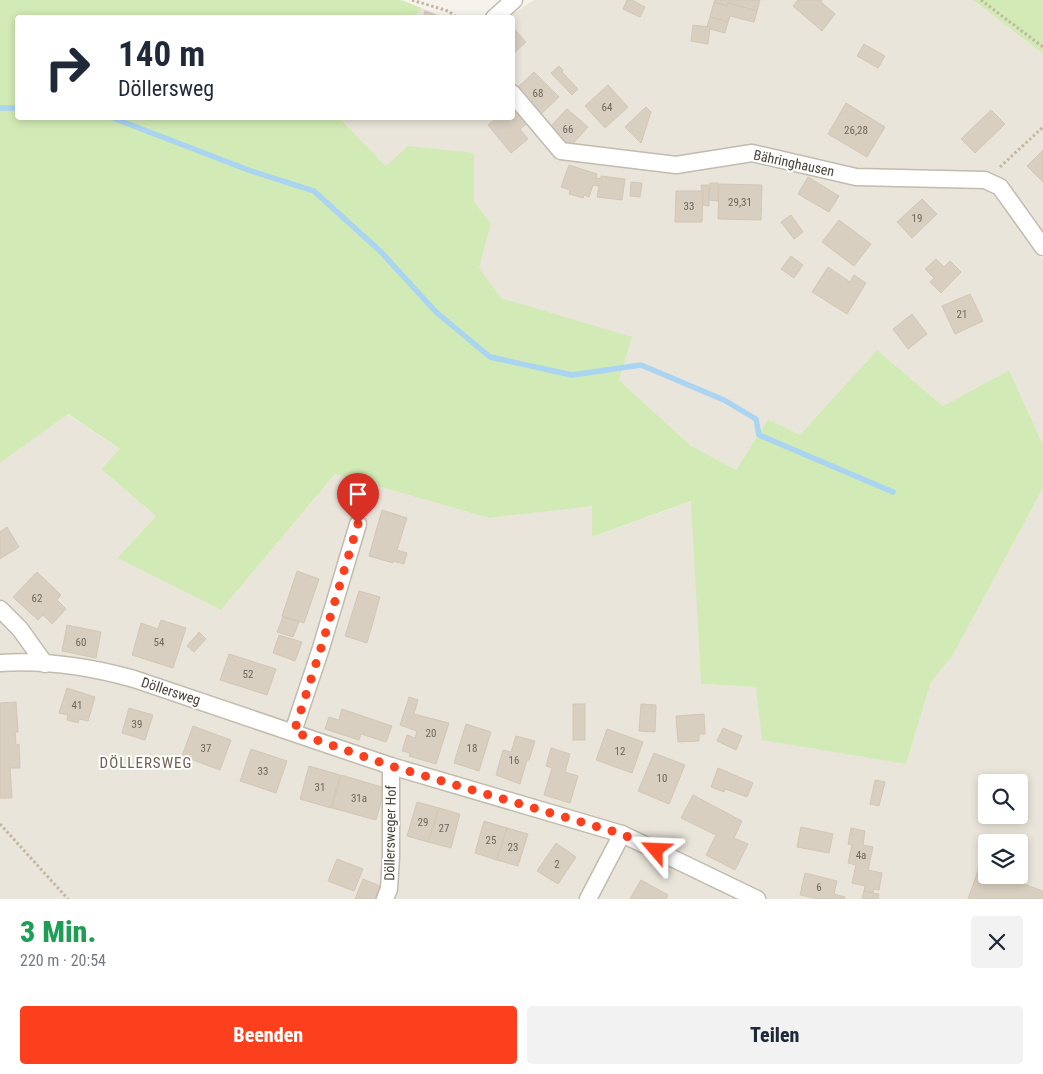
<!DOCTYPE html>
<html lang="de">
<meta charset="utf-8">
<style>
:root{--surface:#fff;--page:#f2f2f3;--text:#1f2937;--muted:#747a83;--accent:#fc3f1d}
body{margin:0;font-family:"Roboto Condensed",sans-serif;background:var(--page);color:var(--text);height:100vh;display:flex;flex-direction:column;font-size:19px;white-space:nowrap}
*{box-sizing:border-box;margin:0}
p{font-size:16px;color:var(--muted)}
.icon{flex:none;width:28px;height:28px;fill:none;stroke:currentColor;stroke-width:2;stroke-linecap:round;stroke-linejoin:round}
.map{position:relative;height:899px;overflow:hidden}
.sheet{display:flex;flex-direction:column;background:var(--surface);flex:1}
.sheet>*{flex:none}
.hud{position:absolute;left:15px;top:15px;width:500px;height:105px;border-radius:5px;box-shadow:0 2px 8px #0003;background:#fff;color:var(--text);overflow:hidden}
.controls{position:absolute;left:978px;top:774px;display:grid;gap:10px}
.controls a{display:grid;place-items:center;width:50px;height:50px;border-radius:5px;background:var(--surface);box-shadow:0 2px 8px #0003;font-size:25px}
.pin{position:absolute;display:grid;place-items:center;width:42px;height:42px;color:#fff;margin:-51px -21px;border-radius:50% 50% 50% 0;rotate:-45deg;box-shadow:0 0 5px #0007}
.pin .icon{rotate:45deg}
.me{position:absolute;width:55px;margin:-28px;rotate:296deg;stroke-linejoin:round;filter:drop-shadow(0 0 4px #0008)}
.turn{display:flex;align-items:center;gap:18px;height:105px;padding:0 20px;font-size:22px}
.turn .icon{width:65px;height:65px;stroke-width:2.5}
.turn b{display:block;font-size:35px;line-height:42px}
.round{display:grid;place-items:center;flex:none;width:52px;height:52px;border-radius:5px;background:var(--page)}
.overview{display:flex;align-items:center;justify-content:space-between;height:85px;padding:0 20px}
h1{font-size:30px;font-weight:800;line-height:38px;color:#1e9e55}
.cta{display:flex;gap:10px;margin-top:auto;padding:10px 20px}
.cta a{flex:1;height:58px;border-radius:5px;background:var(--accent);color:#fff;font-size:20px;font-weight:800;line-height:58px;text-align:center}
.cta a+a{background:var(--page);color:var(--text)}
.map>svg:first-child{display:block}
.residential{fill:#eae5da;fill-rule:evenodd}
.green{fill:#d2eab5}
.lines{fill:none;stroke-linecap:round;stroke-linejoin:round}
.stream{stroke:#a9d4f2;stroke-width:5.5}
.building{fill:#d8cfc1;stroke:#d3c7b4}
.street-casing{stroke:#c2bbae;stroke-width:19}
.path{stroke:#c4b79f;stroke-width:3;stroke-dasharray:2.5 2.5;stroke-linecap:butt}
.street{stroke:#fff;stroke-width:16}
.route{stroke:#fc3f1d;stroke-width:9;stroke-dasharray:0 16.2}
.labels{text-anchor:middle;dominant-baseline:central;stroke-width:4;stroke-linejoin:round;paint-order:stroke}
.number-label{font-size:11px;fill:#6e675b}
.street-label{font-size:14px;fill:#4b4439;stroke:#fff}
.neighbourhood-label{font-size:15px;letter-spacing:1px;fill:#6e6250;stroke:#fff}
</style>
<div class="map">
<svg width="1043" height="899" viewBox="0 0 1043 899">
<rect width="100%" height="100%" fill="#f6f3ec"/>
<g class="residential">
<path d="M 534,0 L 973,0 L 1043,54 L 1043,252 L 1039,255 L 1043,260 L 1043,445 L 1009,370 L 943,406 L 877,350 L 800,436 L 768,419 L 736,470 L 690,445 L 619,380 L 527,307 L 501,298 L 478,268 L 491,223 L 474,202 L 474,153 L 386,166 L 339,118 L 512,118 L 512,18 L 508,17 Z"/>
<path d="M 422,8 L 446,17 L 413,18 Z"/>
<path d="M 67,414 L 121,450 L 101,469 L 156,516 L 117,558 L 221,610 L 335,474 L 489,518 L 592,505 L 593,537 L 692,501 L 701,684 L 756,687 L 906,764 L 931,682 L 953,655 L 1043,488 L 1043,899 L 0,899 L 0,463 ZM 986,782 L 1019,782 L 1019,815 L 986,815 ZM 986,842 L 1019,842 L 1019,875 L 986,875 Z"/>
</g>
<g class="green">
<path d="M 0,0 L 401,0 L 422,8 L 413,18 L 18,18 L 18,118 L 339,118 L 386,166 L 408,146 L 474,153 L 474,202 L 491,223 L 479,268 L 501,298 L 632,337 L 619,380 L 690,445 L 736,470 L 768,419 L 800,435 L 877,350 L 943,406 L 1009,370 L 1043,445 L 1043,488 L 953,655 L 931,682 L 906,764 L 762,740 L 756,687 L 701,684 L 691,501 L 592,537 L 592,506 L 489,518 L 335,474 L 221,610 L 117,558 L 156,516 L 101,469 L 120,449 L 68,414 L 0,463 Z"/>
<path d="M 973,0 L 1043,0 L 1043,54 Z"/>
</g>
<g class="lines">
<g class="stream">
<path d="M 0,108 L 18,108"/>
<path d="M 113,118 L 251,171 L 314,191 L 381,252 L 436,312 L 490,357 L 572,375 L 641,365 L 724,400 L 756,419 L 759,435 L 893,492"/>
</g>
</g>
<g class="building">
<path d="M 627,0 L 632,0 L 645,7 L 640,17 L 623,9 Z"/>
<path d="M 715,0 L 760,0 L 757,11 L 728,3 L 727,6 L 714,2 Z"/>
<path d="M 798,0 L 822,0 L 821,2 L 835,14 L 822,31 L 793,6 Z"/>
<path d="M 714,2 L 727,6 L 728,3 L 757,11 L 754,22 L 730,16 L 728,22 L 710,17 Z"/>
<path d="M 425,11 L 441,17 L 441,18 L 423,18 Z"/>
<path d="M 710,17 L 728,22 L 725,33 L 710,29 L 710,27 L 707,26 Z"/>
<path d="M 693,25 L 710,27 L 708,44 L 691,41 Z"/>
<path d="M 515,30 L 526,42 L 512,55 L 512,33 Z"/>
<path d="M 864,44 L 885,56 L 878,68 L 857,56 Z"/>
<path d="M 559,66 L 563,70 L 562,72 L 578,89 L 572,95 L 551,73 Z"/>
<path d="M 534,72 L 559,97 L 541,114 L 517,88 Z"/>
<path d="M 608,85 L 628,107 L 605,128 L 585,106 Z"/>
<path d="M 846,103 L 885,127 L 867,157 L 828,134 Z"/>
<path d="M 512,105 L 530,121 L 520,129 L 528,139 L 511,153 L 488,125 L 497,118 L 512,118 Z"/>
<path d="M 646,107 L 651,112 L 641,143 L 625,127 Z"/>
<path d="M 567,109 L 588,127 L 568,149 L 547,130 Z"/>
<path d="M 991,110 L 1005,124 L 975,153 L 961,139 Z"/>
<path d="M 1043,150 L 1043,182 L 1027,166 Z"/>
<path d="M 569,165 L 597,174 L 596,178 L 601,179 L 601,176 L 625,179 L 622,200 L 597,197 L 599,186 L 593,185 L 589,197 L 584,195 L 583,198 L 569,194 L 570,190 L 561,187 Z"/>
<path d="M 808,177 L 839,196 L 829,212 L 798,194 Z"/>
<path d="M 631,182 L 642,183 L 640,197 L 630,196 Z"/>
<path d="M 710,183 L 718,183 L 718,201 L 709,200 Z"/>
<path d="M 719,184 L 762,185 L 761,220 L 718,219 Z"/>
<path d="M 701,185 L 709,185 L 709,206 L 703,205 Z"/>
<path d="M 676,191 L 703,191 L 702,222 L 675,222 Z"/>
<path d="M 922,199 L 937,214 L 912,238 L 897,222 Z"/>
<path d="M 791,215 L 803,232 L 794,239 L 781,222 Z"/>
<path d="M 839,220 L 871,244 L 854,266 L 822,242 Z"/>
<path d="M 791,256 L 803,265 L 794,278 L 781,269 Z"/>
<path d="M 936,259 L 944,267 L 950,261 L 961,272 L 941,293 L 930,282 L 934,278 L 925,269 Z"/>
<path d="M 828,267 L 850,282 L 854,275 L 866,283 L 847,314 L 812,292 Z"/>
<path d="M 970,294 L 983,321 L 955,334 L 942,306 Z"/>
<path d="M 912,314 L 927,334 L 908,349 L 893,329 Z"/>
<path d="M 382,510 L 407,518 L 397,550 L 407,553 L 404,564 L 393,561 L 393,563 L 369,556 Z"/>
<path d="M 7,527 L 19,547 L 0,559 L 0,532 Z"/>
<path d="M 297,571 L 319,579 L 304,623 L 282,616 Z"/>
<path d="M 37,572 L 61,595 L 57,600 L 66,609 L 52,624 L 43,615 L 38,620 L 13,597 Z"/>
<path d="M 359,591 L 380,597 L 367,643 L 345,636 Z"/>
<path d="M 283,617 L 299,622 L 293,637 L 277,632 Z"/>
<path d="M 161,620 L 186,628 L 173,668 L 132,655 L 141,623 L 158,629 Z"/>
<path d="M 67,625 L 101,632 L 96,658 L 62,651 Z"/>
<path d="M 199,632 L 206,639 L 194,652 L 187,646 Z"/>
<path d="M 279,635 L 302,642 L 295,661 L 273,653 Z"/>
<path d="M 229,654 L 276,669 L 267,695 L 220,680 Z"/>
<path d="M 67,688 L 95,697 L 88,721 L 79,719 L 78,723 L 67,720 L 68,715 L 59,713 Z"/>
<path d="M 409,697 L 418,700 L 414,714 L 449,723 L 436,764 L 409,756 L 410,753 L 402,751 L 407,735 L 415,738 L 417,731 L 400,725 Z"/>
<path d="M 16,702 L 18,732 L 15,732 L 16,745 L 19,744 L 20,768 L 10,768 L 12,798 L 0,798 L 0,703 Z"/>
<rect x="573" y="704" width="12" height="36"/>
<path d="M 641,704 L 656,705 L 655,732 L 639,731 Z"/>
<path d="M 129,708 L 153,715 L 145,740 L 122,733 Z"/>
<path d="M 342,709 L 392,726 L 386,742 L 361,734 L 359,740 L 325,729 L 329,717 L 339,720 Z"/>
<path d="M 704,714 L 705,734 L 699,734 L 699,741 L 678,742 L 676,716 Z"/>
<path d="M 466,724 L 491,732 L 479,771 L 454,763 Z"/>
<path d="M 193,726 L 231,740 L 220,770 L 182,756 Z"/>
<path d="M 723,728 L 742,736 L 736,750 L 717,741 Z"/>
<path d="M 607,729 L 643,742 L 632,773 L 596,760 Z"/>
<path d="M 516,736 L 535,741 L 529,760 L 527,760 L 520,784 L 496,775 L 503,750 L 511,752 Z"/>
<path d="M 551,748 L 570,754 L 565,772 L 578,776 L 570,803 L 544,795 L 552,768 L 546,766 Z"/>
<path d="M 251,749 L 287,761 L 276,793 L 240,781 Z"/>
<path d="M 654,753 L 685,765 L 669,804 L 638,791 Z"/>
<path d="M 309,766 L 340,775 L 331,808 L 300,799 Z"/>
<path d="M 718,768 L 753,783 L 747,797 L 725,789 L 724,792 L 711,787 Z"/>
<path d="M 341,775 L 385,788 L 376,820 L 332,808 Z"/>
<path d="M 875,780 L 885,782 L 879,806 L 870,804 Z"/>
<path d="M 693,795 L 742,821 L 734,838 L 748,844 L 735,870 L 706,855 L 716,835 L 681,818 Z"/>
<path d="M 417,802 L 439,808 L 428,842 L 407,836 Z"/>
<path d="M 439,808 L 460,814 L 451,848 L 428,842 Z"/>
<path d="M 484,821 L 507,828 L 497,860 L 475,853 Z"/>
<path d="M 801,827 L 833,834 L 829,853 L 797,847 Z"/>
<path d="M 507,828 L 528,834 L 518,866 L 497,860 Z"/>
<path d="M 851,828 L 865,831 L 863,845 L 873,847 L 868,870 L 882,873 L 879,890 L 874,889 L 873,893 L 864,891 L 865,886 L 852,883 L 856,865 L 848,863 L 852,845 L 848,844 Z"/>
<path d="M 556,843 L 576,857 L 558,884 L 537,871 Z"/>
<path d="M 337,859 L 363,869 L 354,891 L 328,881 Z"/>
<path d="M 979,868 L 986,870 L 986,875 L 999,875 L 1043,891 L 1043,899 L 968,899 Z"/>
<path d="M 805,873 L 837,881 L 834,894 L 845,897 L 845,899 L 818,899 L 800,895 Z"/>
<path d="M 363,879 L 380,886 L 375,899 L 355,899 Z"/>
<path d="M 641,880 L 668,895 L 666,899 L 630,899 Z"/>
<path d="M 864,891 L 879,894 L 878,899 L 862,899 Z"/>
</g>
<g class="lines">
<g class="street-casing">
<g id="street">
<path d="M 494,18 L 514,0"/>
<path d="M 512,93 L 561,151 L 676,165 L 752,153 L 856,177 L 985,180 L 1000,187 L 1043,247"/>
<path d="M 0,609 L 20,629 L 45,664"/>
<path d="M 0,663 C 45,660 91,667 134,679 L 391,766 L 622,834 L 757,899"/>
<path d="M 293,732 L 321,648 L 358,524"/>
<path d="M 385,899 L 389,889 L 391,857 L 391,766"/>
<path d="M 588,899 L 622,834"/>
</g>
</g>
<g class="path">
<path d="M 412,0 L 448,11 L 458,18"/>
<path d="M 981,0 L 1043,47"/>
<path d="M 1000,167 L 1043,127"/>
<path d="M 0,824 L 68,899"/>
</g>
<use href="#street" class="street"/>
</g>
<g class="lines">
<path class="route" d="M 358,524 L 321,648 L 294,732 L 391,766 L 622,834 L 656,850"/>
</g>
<g class="labels">
<g class="number-label">
<text x="538" y="93">68</text>
<text x="607" y="107">64</text>
<text x="568" y="129">66</text>
<text x="856" y="130">26,28</text>
<text x="740" y="202">29,31</text>
<text x="689" y="206">33</text>
<text x="917" y="218">19</text>
<text x="962" y="314">21</text>
<text x="37" y="598">62</text>
<text x="81" y="642">60</text>
<text x="159" y="642">54</text>
<text x="248" y="674">52</text>
<text x="77" y="705">41</text>
<text x="137" y="724">39</text>
<text x="431" y="733">20</text>
<text x="206" y="748">37</text>
<text x="472" y="748">18</text>
<text x="620" y="751">12</text>
<text x="514" y="760">16</text>
<text x="263" y="771">33</text>
<text x="662" y="778">10</text>
<text x="320" y="787">31</text>
<text x="359" y="798">31a</text>
<text x="423" y="822">29</text>
<text x="444" y="828">27</text>
<text x="491" y="840">25</text>
<text x="513" y="847">23</text>
<text x="861" y="855">4a</text>
<text x="557" y="864">2</text>
<text x="819" y="887">6</text>
</g>
<g class="street-label">
<text transform="translate(794 163) rotate(12)">Bähringhausen</text>
<text transform="translate(171 691) rotate(18)">Döllersweg</text>
<text transform="translate(390 833) rotate(-89)">Döllersweger Hof</text>
</g>
<g class="neighbourhood-label">
<text x="146" y="763">DÖLLERSWEG</text>
</g>
</g>
</svg>
<div class="controls">
<a><svg class="icon" aria-label="search" viewBox="0 0 24 24"><circle cx="10" cy="10" r="6"/><path d="M15 15l6 6"/></svg></a>
<a><svg class="icon" aria-label="layers" viewBox="0 0 24 24"><path d="M12 4l9 5-9 5-9-5zM3 14l9 5 9-5"/></svg></a>
</div>
<div class="pin" style="left:358px;top:524px;background:#d93025"><svg class="icon" aria-label="arrive" viewBox="0 0 24 24"><path d="M6 21V4h12l-3 4 3 4H6"/></svg></div>
<svg class="me" style="left:656px;top:850px" viewBox="-20 -20 40 40"><path d="M0-17L14 15 0 8-14 15z" fill="#fc3f1d" stroke="#fff" stroke-width="4"/></svg>
<div class="hud">
<div class="turn"><svg class="icon" aria-label="right" viewBox="0 0 24 24"><path d="M7 20v-9h11M14 6l5 5-5 5"/></svg><div><b>140 m</b>Döllersweg</div></div>
</div>
</div>
<section class="sheet">
<div class="overview"><div><h1>3 Min.</h1><p>220 m · 20:54</p></div><a class="round"><svg class="icon" aria-label="close" viewBox="0 0 24 24"><path d="M6 6l12 12M18 6L6 18"/></svg></a></div>
<div class="cta"><a>Beenden</a><a>Teilen</a></div>
</section>
